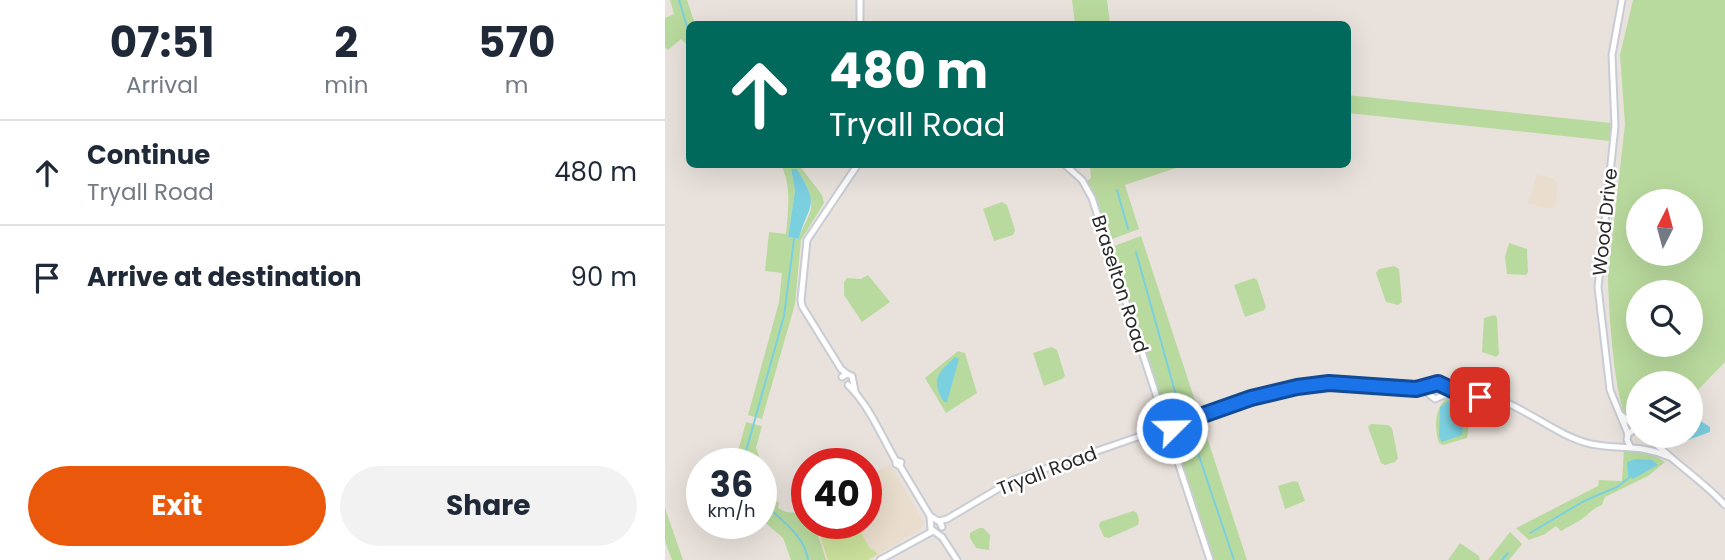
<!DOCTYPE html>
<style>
:root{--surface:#fff;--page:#f2f2f3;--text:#1f2937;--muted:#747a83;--line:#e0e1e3;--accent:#ea580c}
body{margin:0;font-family:Poppins,sans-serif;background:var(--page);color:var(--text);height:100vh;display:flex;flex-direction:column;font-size:26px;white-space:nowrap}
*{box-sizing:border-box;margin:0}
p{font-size:23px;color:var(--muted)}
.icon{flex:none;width:38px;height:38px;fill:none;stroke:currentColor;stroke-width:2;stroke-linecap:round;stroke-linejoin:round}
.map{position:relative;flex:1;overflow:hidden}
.drawer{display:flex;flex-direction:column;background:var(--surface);width:665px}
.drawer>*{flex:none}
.top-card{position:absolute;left:21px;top:21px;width:665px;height:147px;border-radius:10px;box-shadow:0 7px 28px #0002;background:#00695c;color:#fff;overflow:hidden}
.needle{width:46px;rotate:6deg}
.fabs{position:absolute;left:961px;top:189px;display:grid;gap:14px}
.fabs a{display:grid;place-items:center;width:77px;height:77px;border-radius:50%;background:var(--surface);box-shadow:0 7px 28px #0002;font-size:35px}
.speed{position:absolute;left:21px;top:448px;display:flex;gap:14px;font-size:35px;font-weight:700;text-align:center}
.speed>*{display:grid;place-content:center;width:91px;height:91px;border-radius:50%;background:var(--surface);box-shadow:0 7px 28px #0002;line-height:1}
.speed small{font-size:18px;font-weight:400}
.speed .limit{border:10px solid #d22;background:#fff;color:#111}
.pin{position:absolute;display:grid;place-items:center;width:60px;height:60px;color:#fff;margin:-30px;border-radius:14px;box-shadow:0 4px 10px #0006}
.me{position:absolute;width:77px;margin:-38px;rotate:67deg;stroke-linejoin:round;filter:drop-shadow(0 0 5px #0008)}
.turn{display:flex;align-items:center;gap:24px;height:147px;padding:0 28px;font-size:32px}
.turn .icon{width:91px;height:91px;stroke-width:2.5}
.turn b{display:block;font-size:49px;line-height:60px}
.eta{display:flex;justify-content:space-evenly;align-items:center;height:119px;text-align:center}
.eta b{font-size:42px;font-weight:700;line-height:49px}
.primary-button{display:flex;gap:14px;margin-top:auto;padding:14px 28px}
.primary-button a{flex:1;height:80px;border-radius:42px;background:var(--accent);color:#fff;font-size:28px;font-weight:700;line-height:80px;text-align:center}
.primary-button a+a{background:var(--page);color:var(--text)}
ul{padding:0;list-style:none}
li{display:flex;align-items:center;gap:21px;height:105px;padding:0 28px;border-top:2px solid var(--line)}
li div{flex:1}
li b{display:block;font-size:26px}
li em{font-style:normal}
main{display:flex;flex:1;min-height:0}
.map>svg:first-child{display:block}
.education{fill:#e9ddcd}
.green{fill:#b9da9e;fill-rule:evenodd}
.pitch{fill:#cbe09b}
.water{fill:#7bd0e0}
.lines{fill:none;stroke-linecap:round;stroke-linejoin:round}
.stream{stroke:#7bd0e0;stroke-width:2}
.secondary-casing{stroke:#c8ccd5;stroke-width:9}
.secondary{stroke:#fff;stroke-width:5}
.route-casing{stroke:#114b97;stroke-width:18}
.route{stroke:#1a73e8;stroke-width:12}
.labels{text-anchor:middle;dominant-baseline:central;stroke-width:5;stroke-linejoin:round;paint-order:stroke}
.street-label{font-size:19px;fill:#292929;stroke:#fff}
</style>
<main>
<section class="drawer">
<div class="eta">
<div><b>07:51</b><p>Arrival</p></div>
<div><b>2</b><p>min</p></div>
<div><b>570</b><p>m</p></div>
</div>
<ul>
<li><svg class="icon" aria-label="ahead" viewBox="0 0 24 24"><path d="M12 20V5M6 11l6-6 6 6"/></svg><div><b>Continue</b><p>Tryall Road</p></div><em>480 m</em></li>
<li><svg class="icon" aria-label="arrive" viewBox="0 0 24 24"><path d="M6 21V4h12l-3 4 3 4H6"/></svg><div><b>Arrive at destination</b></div><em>90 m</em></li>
</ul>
<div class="primary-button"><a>Exit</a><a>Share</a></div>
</section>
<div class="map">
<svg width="1060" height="560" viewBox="0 0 1060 560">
<rect width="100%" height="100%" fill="#e9e2dc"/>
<g class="education">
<path d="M 872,174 L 889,179 L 893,184 L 890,206 L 887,209 L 863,204 Z"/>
<path d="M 225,464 L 259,523 L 254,530 L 204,560 L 161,560 L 149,523 L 201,523 L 201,478 Z"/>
</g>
<g class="green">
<path d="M 5,0 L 22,0 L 30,24 L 24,24 L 24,47 L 16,39 L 3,50 L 0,47 L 0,18 L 9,14 Z"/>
<path d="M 407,0 L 442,0 L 445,24 L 410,24 Z"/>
<path d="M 968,0 L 1060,0 L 1060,362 L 1026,397 L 1026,383 L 973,383 L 973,423 C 968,420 963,418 960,413 C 949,393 943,302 943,276 L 960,124 L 955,55 ZM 973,201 L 1026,201 L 1026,254 L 973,254 ZM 973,292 L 1026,292 L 1026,345 L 973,345 Z"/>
<path d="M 682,95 L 946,123 L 945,141 L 683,113 Z"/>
<path d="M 116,165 L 134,165 L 157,195 L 159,203 L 136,240 L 130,304 L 97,419 L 83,415 L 114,302 L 117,273 L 100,271 L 104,232 L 121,234 C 123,210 127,187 116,165 ZM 126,169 L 132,169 C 139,180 150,199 145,212 C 142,222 136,229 134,239 L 123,237 L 130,191 Z"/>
<path d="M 425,165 L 425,164 L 520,165 L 460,185 L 474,229 L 447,239 L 443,236 L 428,191 L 422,181 L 426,178 Z"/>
<path d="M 337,202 L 342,205 L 350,230 L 348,235 L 329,241 L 318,209 Z"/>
<path d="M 476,236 L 534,413 L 513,420 L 506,420 L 501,415 L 448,251 L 449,246 Z"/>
<path d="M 844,243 L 862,249 L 863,272 L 861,275 L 842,274 L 840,257 Z"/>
<path d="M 729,266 L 734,269 L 737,302 L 733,305 L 721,302 L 711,273 L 714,269 Z"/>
<path d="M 203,275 L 225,302 L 197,322 L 179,295 L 179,282 L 182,278 L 196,279 Z"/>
<path d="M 589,278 L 592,280 L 601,307 L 599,310 L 580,317 L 569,285 Z"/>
<path d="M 830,315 L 832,318 L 834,354 L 831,357 L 817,352 L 819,318 Z"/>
<path d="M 386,347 L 392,350 L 400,376 L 397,379 L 379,386 L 368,353 Z"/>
<path d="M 293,351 L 300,353 L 312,393 L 281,413 L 260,378 Z"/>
<path d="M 787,396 L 804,398 L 805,401 L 798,400 L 796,409 L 806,411 L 802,438 L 778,445 L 774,443 C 769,427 769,402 787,396 Z"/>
<path d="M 536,419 L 582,560 L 548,560 L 509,435 L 514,427 Z"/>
<path d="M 81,422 L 97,426 L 91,448 L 110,500 L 114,503 L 113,508 L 121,512 L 134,513 L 134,510 L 142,507 L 142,523 L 149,523 L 161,560 L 126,560 L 118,538 L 96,519 L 96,464 L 72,464 L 71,458 Z"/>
<path d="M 706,424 L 723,425 L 727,428 L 733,458 L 730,462 L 720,465 L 716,463 L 703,427 Z"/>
<path d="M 959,449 L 985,453 L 1000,462 L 983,476 L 940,497 L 937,505 C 927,508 921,518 912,522 C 906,526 902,527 896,531 L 891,526 L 880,534 L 864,540 L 851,528 L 933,486 L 934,480 L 957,481 Z"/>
<path d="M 629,481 L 633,482 L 640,501 L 620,509 L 613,486 Z"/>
<path d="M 0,508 L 18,560 L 7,560 L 0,541 Z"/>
<path d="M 468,511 L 472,513 L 474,520 L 473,525 L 444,538 L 439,537 L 434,526 L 435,522 Z"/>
<path d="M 314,528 L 318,528 L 325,535 L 324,550 L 311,548 L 305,538 L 305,533 Z"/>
<path d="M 845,532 L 857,544 L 844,560 L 823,560 Z"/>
<path d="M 795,543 L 814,556 L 815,560 L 783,560 Z"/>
</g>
<path class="pitch" d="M 151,523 L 190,523 L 206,550 L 209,549 L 212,554 L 203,560 L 163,560 Z"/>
<g class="water">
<path d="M 126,169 L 132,169 C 156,209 144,201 134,239 L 123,237 L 130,191 Z"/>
<path d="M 290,357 L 294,359 L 282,402 L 279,402 C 265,381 273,372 290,357 Z"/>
<path d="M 787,398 L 790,398 L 795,411 L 800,415 L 797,435 L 777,442 L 774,437 L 775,407 Z"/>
<path d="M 1028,419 L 1034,420 L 1045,427 L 1045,432 L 1015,443 L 1012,436 L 1026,436 L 1026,420 Z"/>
<path d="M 970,459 L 987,460 L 993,465 L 968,479 L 963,476 L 962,462 Z"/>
</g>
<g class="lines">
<g class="stream">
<path d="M 14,0 L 24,33"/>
<path d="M 452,190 L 463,229"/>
<path d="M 471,252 L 516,413"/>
<path d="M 521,428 L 532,450 L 569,560"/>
<path d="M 84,464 L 81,451 L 119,316 L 129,239"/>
<path d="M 96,498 C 112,520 139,532 143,560"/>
<path d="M 865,533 L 919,501 L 952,487 L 966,476"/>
<path d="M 837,560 L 843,553"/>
</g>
<g class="secondary-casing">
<g id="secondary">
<path d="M 957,0 L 947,55 L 950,126 L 933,287 L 945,390 L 963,434"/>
<path d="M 195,24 L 195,0"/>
<path d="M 399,164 L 417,180 L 427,198 L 497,413 L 496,428 L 498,432"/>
<path d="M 182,374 L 176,369 L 137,306 L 136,300 L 142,240 L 193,164"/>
<path d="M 177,377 L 182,374 L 187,376 L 190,391"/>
<path d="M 183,385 C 204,405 217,437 231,461 L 231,464 L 235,466"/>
<path d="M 779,387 C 799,395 822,395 842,403 C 870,415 896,437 926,444 C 955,450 976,444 1004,457"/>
<path d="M 779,395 L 779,388 L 775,383 L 768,383 L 764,388 L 765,395 L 770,399 L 779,395 L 792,393"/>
<path d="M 497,413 L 506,424 L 506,431"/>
<path d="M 956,415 L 971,427"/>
<path d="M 507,428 C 522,419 540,414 557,408 C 610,390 660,379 716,385 C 733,387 748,388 764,393"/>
<path d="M 500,433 L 506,441 L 545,560"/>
<path d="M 985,438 C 1009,463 1037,480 1060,505"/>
<path d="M 965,446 L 962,440 L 963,434 L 973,427"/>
<path d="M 231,461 L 236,462 L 235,466 L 265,516 L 275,522 L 277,527"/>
<path d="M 265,516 L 266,529 L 277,537 L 292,560"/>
<path d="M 274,521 L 282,519 L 348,480 L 487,432 L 501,433 L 506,430"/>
<path d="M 215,560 L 268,531"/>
</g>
</g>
<use href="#secondary" class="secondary"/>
</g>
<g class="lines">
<g class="route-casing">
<path id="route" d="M 507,428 L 505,423 L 518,422 L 586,398 L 632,387 L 664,383 L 751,389 L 773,383 L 794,393 L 815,397"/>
</g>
<use href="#route" class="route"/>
</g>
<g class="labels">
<g class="street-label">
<text transform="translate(940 222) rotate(-84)">Wood Drive</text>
<text transform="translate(455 284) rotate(72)">Braselton Road</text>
<text transform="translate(382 471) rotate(-21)">Tryall Road</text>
</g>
</g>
</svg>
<div class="fabs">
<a><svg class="needle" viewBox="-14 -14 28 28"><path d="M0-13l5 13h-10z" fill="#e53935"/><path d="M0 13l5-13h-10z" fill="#747a83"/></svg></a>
<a><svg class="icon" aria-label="search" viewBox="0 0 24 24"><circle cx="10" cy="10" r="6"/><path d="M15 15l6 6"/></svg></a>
<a><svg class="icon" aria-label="layers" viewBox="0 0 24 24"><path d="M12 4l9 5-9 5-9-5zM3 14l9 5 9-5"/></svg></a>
</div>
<div class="speed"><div>36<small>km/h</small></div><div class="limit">40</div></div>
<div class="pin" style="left:815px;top:397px;background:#d93025"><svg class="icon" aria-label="arrive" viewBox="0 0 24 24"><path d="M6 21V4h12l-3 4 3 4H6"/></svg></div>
<svg class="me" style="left:507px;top:428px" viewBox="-20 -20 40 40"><circle r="17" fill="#1a73e8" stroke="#fff" stroke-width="3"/><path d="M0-11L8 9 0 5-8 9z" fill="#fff"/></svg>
<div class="top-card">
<div class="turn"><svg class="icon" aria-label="ahead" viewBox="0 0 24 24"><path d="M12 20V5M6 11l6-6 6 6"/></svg><div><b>480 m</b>Tryall Road</div></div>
</div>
</div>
</main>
